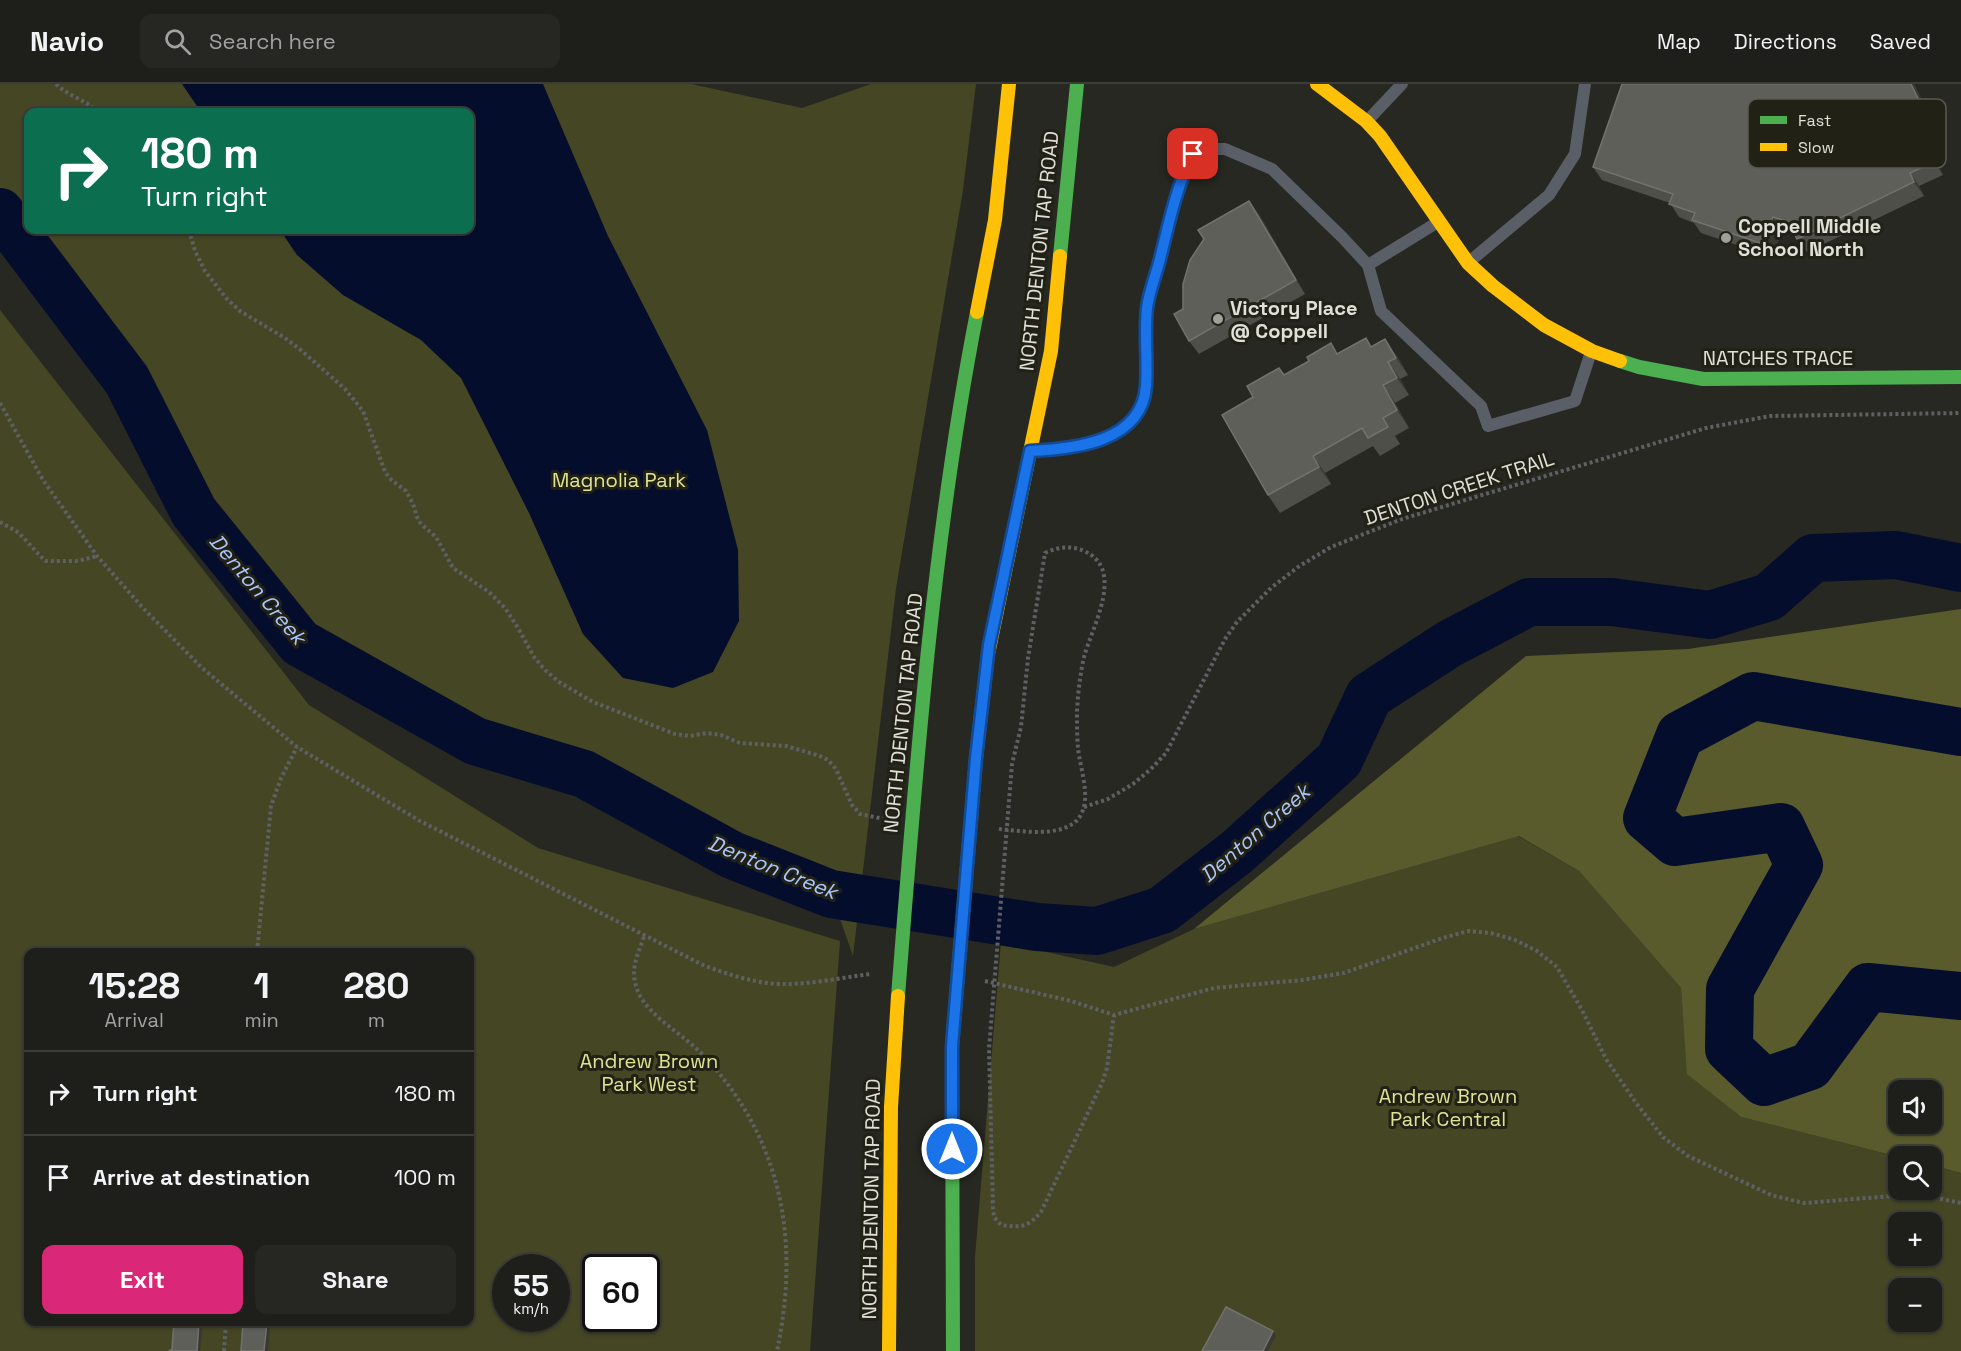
<!DOCTYPE html>
<meta charset="utf-8">
<style>
:root{--surface:#1e1e1a;--page:#262723;--text:#f1f3f6;--muted:#a1a2a2;--line:#3c3c39;--accent:#db2777}
body{margin:0;font-family:"Space Grotesk",sans-serif;background:var(--page);color:var(--text);height:100vh;display:flex;flex-direction:column;font-size:22px;white-space:nowrap}
*{box-sizing:border-box;margin:0}
p{font-size:20px;color:var(--muted)}
.icon{flex:none;width:33px;height:33px;fill:none;stroke:currentColor;stroke-width:2;stroke-linecap:round;stroke-linejoin:round}
.map{position:relative;flex:1;overflow:hidden}
.panel{position:absolute;left:24px;top:864px;width:450px;height:378px;display:flex;flex-direction:column;background:var(--surface);border-radius:12px;box-shadow:0 2px 4px #0004,0 0 0 2px var(--line)}
.panel>*{flex:none}
.hud{position:absolute;left:24px;top:24px;width:450px;height:126px;border-radius:12px;box-shadow:0 2px 4px #0004,0 0 0 2px var(--line);background:#0b6e4f;color:#fff;overflow:hidden}
.buttons{position:absolute;left:1888px;top:996px;display:grid;gap:12px}
.buttons a{display:grid;place-items:center;width:54px;height:54px;border-radius:12px;background:var(--surface);box-shadow:0 2px 4px #0004,0 0 0 2px var(--line);font-size:30px}
.speed{position:absolute;left:492px;top:1170px;display:flex;gap:12px;font-size:30px;font-weight:700;text-align:center}
.speed>*{display:grid;place-content:center;width:78px;height:78px;border-radius:50%;background:var(--surface);box-shadow:0 2px 4px #0004,0 0 0 2px var(--line);line-height:1}
.speed small{font-size:15px;font-weight:400}
.speed .limit{border:3px solid #111;border-radius:9px;background:#fff;color:#111}
.pin{position:absolute;display:grid;place-items:center;width:51px;height:51px;color:#fff;margin:-26px;border-radius:12px;box-shadow:0 3px 9px #0006}
.me{position:absolute;width:66px;margin:-33px;rotate:0deg;stroke-linejoin:round;filter:drop-shadow(0 0 4px #0008)}
.turn{display:flex;align-items:center;gap:21px;height:126px;padding:0 18px;font-size:27px}
.turn .icon{width:78px;height:78px;stroke-width:2.5}
.turn b{display:block;font-size:42px;line-height:51px}
.eta{display:flex;justify-content:space-evenly;align-items:center;height:102px;text-align:center}
.eta b{font-size:36px;font-weight:700;line-height:42px}
.primary-button{display:flex;gap:12px;margin-top:auto;padding:12px 18px}
.primary-button a{flex:1;height:69px;border-radius:12px;background:var(--accent);color:#fff;font-size:24px;font-weight:700;line-height:69px;text-align:center}
.primary-button a+a{background:var(--page);color:var(--text)}
ul{padding:0;list-style:none}
li{display:flex;align-items:center;gap:18px;height:84px;padding:0 18px;border-top:2px solid var(--line)}
li div{flex:1}
li b{display:block;font-size:22px}
li em{font-style:normal}
header{display:flex;align-items:center;gap:36px;box-sizing:border-box;height:84px;padding:0 30px;background:var(--surface);border-bottom:2px solid var(--line)}
header strong{font-size:28px}
nav{display:flex;gap:33px;margin-inline-start:auto;font-size:21px}
.search{width:420px;height:54px;background:var(--page);display:flex;align-items:center;gap:15px;box-sizing:border-box;padding:0 21px;border-radius:12px;color:var(--muted);font-size:22px}
.map>svg:first-child{display:block}
.green{fill:#454624;fill-rule:evenodd}
.forest{fill:#5a5b2d;fill-rule:evenodd}
.water{fill:#050d2c}
.lines{fill:none;stroke-linecap:round;stroke-linejoin:round}
.river{stroke:#050d2c;stroke-width:48}
.path{stroke:#5e6164;stroke-width:4;stroke-dasharray:3 3;stroke-linecap:butt}
.lane{stroke:#5a5e66;stroke-width:12}
.fast{stroke:#4caf50;stroke-width:14}
.slow{stroke:#ffc107;stroke-width:14}
.wall{fill:#4f4f4a}
.shaded-wall{fill:#393933}
.building{fill:#5e5f59;stroke:#72736d;stroke-width:1.5}
.route-casing{stroke:#114b97;stroke-width:15}
.route{stroke:#1a73e8;stroke-width:10}
.poi-dot{fill:#9fa098;stroke:#212116;stroke-width:2}
.labels{text-anchor:middle;dominant-baseline:central;stroke-width:6;stroke-linejoin:round;paint-order:stroke}
.poi-label{font-size:20px;font-weight:bold;fill:#dfe0d8;stroke:#212116;text-anchor:start}
.street-label{font-size:20px;fill:#dfe0d8;stroke:#212116}
.park-label{font-size:20px;fill:#e0e392;stroke:#212116}
.water-label{font-size:21px;font-style:italic;fill:#acc6fd;stroke:#212116}
.key{fill:#212116;stroke:#5a5a50;stroke-width:1.5}
.key-label{font-size:16px;fill:#dfe0d8}
</style>
<header>
<strong>Navio</strong>
<div class="search"><svg class="icon" aria-label="search" viewBox="0 0 24 24"><circle cx="10" cy="10" r="6"/><path d="M15 15l6 6"/></svg>Search here</div>
<nav><a>Map</a><a>Directions</a><a>Saved</a></nav>
</header>
<div class="map">
<svg width="1961" height="1267" viewBox="0 0 1961 1267">
<rect width="100%" height="100%" fill="#282822"/>
<g class="green">
<path d="M 0,0 L 691,0 L 802,24 L 871,0 L 976,0 L 963,106 L 896,504 L 853,872 L 831,809 L 732,771 L 584,690 L 475,657 L 300,559 L 194,428 L 127,296 L 0,128 ZM 28,28 L 470,28 L 470,146 L 28,146 Z"/>
<path d="M 0,226 L 309,621 L 538,764 L 840,857 L 810,1267 L 0,1267 ZM 28,868 L 470,868 L 470,1238 L 28,1238 ZM 506,1184 L 556,1184 L 556,1234 L 506,1234 ZM 596,1184 L 646,1184 L 646,1234 L 596,1234 Z"/>
<path d="M 1518,752 L 1579,787 L 1681,904 L 1688,990 L 1741,1033 L 1899,1073 L 1899,1106 L 1932,1106 L 1932,1081 L 1961,1089 L 1961,1267 L 975,1267 L 975,1173 L 1001,858 L 1114,883 L 1194,845 ZM 1899,1138 L 1932,1138 L 1932,1172 L 1899,1172 ZM 1899,1204 L 1932,1204 L 1932,1238 L 1899,1238 Z"/>
</g>
<path class="forest" d="M 1961,525 L 1961,1089 L 1932,1081 L 1932,1072 L 1899,1073 L 1741,1033 L 1687,990 L 1681,904 L 1579,787 L 1519,752 L 1194,845 L 1526,572 L 1688,565 ZM 1899,1006 L 1932,1006 L 1932,1040 L 1899,1040 Z"/>
<path class="water" d="M 182,0 L 543,0 L 608,152 L 707,346 L 738,466 L 739,537 L 713,588 L 673,604 L 623,594 L 583,550 L 529,429 L 461,294 L 421,256 L 343,211 L 297,171 L 280,146 L 470,146 L 470,28 L 201,28 Z"/>
<g class="lines">
<g class="river">
<path d="M 0,128 L 127,296 L 194,428 L 300,559 L 475,657 L 584,690 L 732,771 L 831,810 L 1037,843 L 1097,847 L 1162,826 L 1237,768 L 1339,676 L 1369,612 L 1449,560 L 1529,518 L 1612,518 L 1710,531 L 1769,513 L 1813,474 L 1896,471 L 1961,484"/>
<path d="M 1961,648 L 1753,612 L 1680,651 L 1647,734 L 1675,758 L 1781,743 L 1799,781 L 1730,905 L 1729,965 L 1764,998 L 1810,982 L 1868,903 L 1961,912"/>
</g>
<g class="path">
<path d="M 56,0 C 68,12 86,16 98,28"/>
<path d="M 189,146 L 195,167 L 205,187 L 226,214 L 240,227 L 285,254 L 302,267 L 345,305 L 363,327 L 384,385 L 389,394 L 406,407 L 413,420 L 417,433 L 421,440 L 436,453 L 453,484 L 489,508 L 505,524 L 518,544 L 534,573 L 545,586 L 559,598 L 593,618 L 675,650 L 690,652 L 707,649 L 721,651 L 740,659 L 786,662 L 820,672 L 828,676 L 836,685 L 852,721 L 860,730 L 884,735"/>
<path d="M 0,319 L 43,396 L 97,472 L 142,523 L 202,584 L 297,663 L 420,737 L 703,881 C 724,889 745,896 767,899 C 801,903 837,894 871,890"/>
<path d="M 0,438 L 19,449 L 45,477 L 78,477 L 97,472"/>
<path d="M 1084,723 L 1108,715 L 1133,700 L 1151,685 L 1166,669 L 1225,555 L 1237,538 L 1271,504 L 1298,483 L 1331,463 L 1402,435 L 1706,344 L 1770,332 L 1961,329"/>
<path d="M 999,745 C 1021,747 1062,754 1078,735 C 1093,717 1080,685 1078,664 C 1077,652 1077,639 1077,627 C 1078,609 1080,591 1084,573 C 1092,543 1126,485 1084,467 C 1071,461 1058,463 1045,469 L 1028,574 L 1021,643 L 1012,680 L 989,965 L 993,1124 L 994,1133 L 1001,1141 C 1021,1144 1028,1143 1041,1128 L 1102,999 L 1107,984 L 1114,931"/>
<path d="M 644,853 C 636,875 629,887 639,910 C 652,935 686,952 705,973 C 783,1057 800,1158 777,1267"/>
<path d="M 257,868 L 271,722 L 281,694 L 297,663"/>
<path d="M 985,897 L 1071,917 L 1114,931 L 1214,904 L 1302,896 L 1344,889 L 1443,854 L 1468,847 L 1491,849 L 1515,856 L 1537,867 L 1557,883 L 1582,926 L 1606,975 L 1636,1019 L 1663,1053 L 1688,1072 L 1771,1111 L 1804,1119 L 1905,1111 L 1942,1115 L 1961,1119"/>
<path d="M 224,1267 L 226,1238"/>
</g>
<g class="lane">
<path d="M 1368,36 L 1402,0"/>
<path d="M 1469,178 L 1549,111 L 1575,70 L 1585,0"/>
<path d="M 1368,181 L 1438,138"/>
<path d="M 1032,367 C 1076,365 1143,358 1146,301 C 1147,275 1144,249 1147,223 C 1149,207 1156,191 1160,175 C 1169,139 1176,103 1193,70 L 1208,65 L 1225,65 L 1272,85 L 1342,153 L 1368,181 L 1381,227 L 1481,322 L 1488,342 L 1575,317 L 1591,268"/>
</g>
<g class="fast">
<path d="M 1060,172 L 1077,0"/>
<path d="M 1620,277 L 1639,283 L 1703,295 L 1961,293"/>
<path d="M 898,912 C 916,683 933,453 977,228"/>
<path d="M 953,1267 L 952,962 L 976,674 L 988,570"/>
</g>
<g class="slow">
<path d="M 1317,0 L 1366,37 L 1380,52 L 1468,179 L 1493,202 L 1544,241 L 1592,267 L 1620,277"/>
<path d="M 977,228 L 995,136 L 1009,0"/>
<path d="M 988,570 L 1051,267 L 1060,172"/>
<path d="M 889,1267 L 891,1023 L 898,912"/>
</g>
</g>
<g class="wall">
<path d="M 1914,0 L 1944,62 L 1932,68 L 1943,91 L 1919,102 L 1924,112 L 1807,168 L 1795,150 L 1782,146 L 1773,173 L 1701,149 L 1694,139 L 1679,133 L 1670,119 L 1602,96 L 1593,83 Z"/>
<path d="M 1259,130 L 1305,210 L 1199,270 L 1189,257 L 1183,225 Z"/>
<path d="M 1372,262 L 1397,272 L 1408,291 L 1400,295 L 1409,311 L 1395,319 L 1409,344 L 1395,352 L 1400,360 L 1380,372 L 1373,362 L 1325,389 L 1331,400 L 1280,429 L 1268,411 L 1253,313 L 1284,291 L 1309,277 Z"/>
</g>
<g class="shaded-wall">
<path d="M 1911,0 L 1914,0 L 1944,62 L 1935,49 Z"/>
<path d="M 1923,54 L 1932,68 L 1943,91 L 1934,78 Z"/>
<path d="M 1910,89 L 1919,102 L 1924,112 L 1914,98 Z"/>
<path d="M 1249,117 L 1259,130 L 1305,210 L 1296,196 Z"/>
<path d="M 1773,133 L 1782,146 L 1773,173 L 1763,160 Z"/>
<path d="M 1385,255 L 1397,272 L 1408,291 L 1396,274 Z"/>
<path d="M 1388,278 L 1400,295 L 1409,311 L 1397,294 Z"/>
<path d="M 1383,301 L 1395,319 L 1409,344 L 1397,326 Z"/>
<path d="M 1313,372 L 1325,389 L 1331,400 L 1319,383 Z"/>
<path d="M 199,1238 L 203,1238 L 200,1267 L 197,1267 Z"/>
<path d="M 267,1238 L 270,1238 L 268,1267 L 264,1267 Z"/>
<path d="M 1273,1247 L 1276,1252 L 1268,1267 L 1263,1267 Z"/>
</g>
<g class="building">
<path d="M 1622,0 L 1911,0 L 1935,49 L 1923,54 L 1934,78 L 1910,89 L 1914,98 L 1797,155 L 1789,138 L 1773,133 L 1763,160 L 1692,136 L 1695,129 L 1669,120 L 1673,110 L 1593,83 Z"/>
<path d="M 1249,117 L 1296,196 L 1189,257 L 1174,230 L 1183,225 L 1183,200 L 1190,176 L 1204,155 L 1198,146 Z"/>
<path d="M 1366,254 L 1371,263 L 1385,255 L 1396,274 L 1388,278 L 1397,294 L 1383,301 L 1397,326 L 1383,334 L 1388,343 L 1368,354 L 1362,344 L 1313,372 L 1319,383 L 1268,411 L 1222,331 L 1253,313 L 1247,302 L 1279,284 L 1284,291 L 1309,277 L 1307,273 L 1331,259 L 1337,270 Z"/>
<path d="M 1226,1223 L 1273,1247 L 1263,1267 L 1202,1267 Z"/>
<path d="M 174,1238 L 199,1238 L 197,1267 L 169,1267 L 172,1265 Z"/>
<path d="M 243,1238 L 267,1238 L 264,1267 L 241,1267 Z"/>
</g>
<g class="lines">
<g class="route-casing">
<path id="route" d="M 952,1065 L 952,962 L 976,674 L 989,561 L 1030,367 C 1075,365 1142,358 1146,302 C 1148,276 1144,250 1147,224 C 1149,208 1156,191 1160,175 C 1169,139 1176,103 1193,70"/>
</g>
<use href="#route" class="route"/>
</g>
<g class="poi-dot">
<circle cx="1726" cy="154" r="6"/>
<circle cx="1218" cy="235" r="6"/>
</g>
<g class="labels">
<g class="poi-label">
<text x="1738" y="142">Coppell Middle<tspan x="1738" dy="23">School North</tspan></text>
<text x="1230" y="224">Victory Place<tspan x="1230" dy="23">@ Coppell</tspan></text>
</g>
<g class="street-label">
<text transform="translate(1039 167) rotate(-84)">NORTH DENTON TAP ROAD</text>
<text x="1778" y="274">NATCHES TRACE</text>
<text transform="translate(1459 404) rotate(-18)">DENTON CREEK TRAIL</text>
<text transform="translate(903 629) rotate(-84)">NORTH DENTON TAP ROAD</text>
<text transform="translate(871 1115) rotate(-89)">NORTH DENTON TAP ROAD</text>
</g>
<g class="park-label">
<text x="619" y="396">Magnolia Park</text>
<text x="649" y="977">Andrew Brown<tspan x="649" dy="23">Park West</tspan></text>
<text x="1448" y="1012">Andrew Brown<tspan x="1448" dy="23">Park Central</tspan></text>
</g>
<g class="water-label">
<text transform="translate(258 505) rotate(50)">Denton Creek</text>
<text transform="translate(1255 749) rotate(-41)">Denton Creek</text>
<text transform="translate(773 783) rotate(22)">Denton Creek</text>
</g>
</g>
<rect x="1748" y="15" width="198" height="69" rx="9" class="key"/>
<rect x="1760" y="32" width="27" height="8" fill="#4caf50"/>
<rect x="1760" y="59" width="27" height="8" fill="#ffc107"/>
<g class="key-label">
<text x="1798" y="42">Fast</text>
<text x="1798" y="69">Slow</text>
</g>
</svg>
<div class="buttons">
<a><svg class="icon" aria-label="sound" viewBox="0 0 24 24"><path d="M4 9h4l5-4v14l-5-4H4zM17 9q2 3 0 6"/></svg></a>
<a><svg class="icon" aria-label="search" viewBox="0 0 24 24"><circle cx="10" cy="10" r="6"/><path d="M15 15l6 6"/></svg></a>
<a>+</a>
<a>−</a>
</div>
<div class="speed"><div>55<small>km/h</small></div><div class="limit">60</div></div>
<div class="pin" style="left:1193px;top:70px;background:#d93025"><svg class="icon" aria-label="arrive" viewBox="0 0 24 24"><path d="M6 21V4h12l-3 4 3 4H6"/></svg></div>
<svg class="me" style="left:952px;top:1065px" viewBox="-20 -20 40 40"><circle r="17" fill="#1a73e8" stroke="#fff" stroke-width="3"/><path d="M0-11L8 9 0 5-8 9z" fill="#fff"/></svg>
<div class="hud">
<div class="turn"><svg class="icon" aria-label="right" viewBox="0 0 24 24"><path d="M7 20v-9h11M14 6l5 5-5 5"/></svg><div><b>180 m</b>Turn right</div></div>
</div>
<section class="panel">
<div class="eta">
<div><b>15:28</b><p>Arrival</p></div>
<div><b>1</b><p>min</p></div>
<div><b>280</b><p>m</p></div>
</div>
<ul>
<li><svg class="icon" aria-label="right" viewBox="0 0 24 24"><path d="M7 20v-9h11M14 6l5 5-5 5"/></svg><div><b>Turn right</b></div><em>180 m</em></li>
<li><svg class="icon" aria-label="arrive" viewBox="0 0 24 24"><path d="M6 21V4h12l-3 4 3 4H6"/></svg><div><b>Arrive at destination</b></div><em>100 m</em></li>
</ul>
<div class="primary-button"><a>Exit</a><a>Share</a></div>
</section>
</div>
